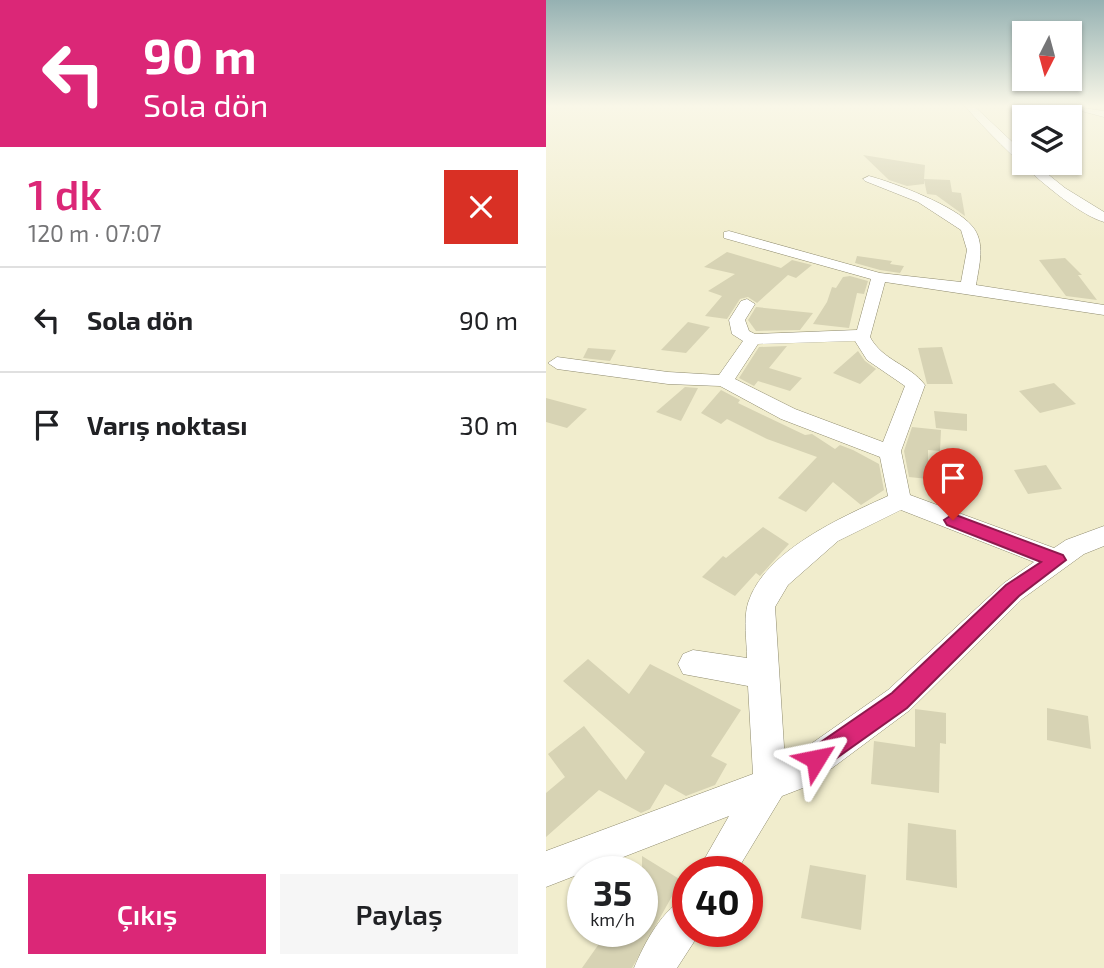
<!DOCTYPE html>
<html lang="tr">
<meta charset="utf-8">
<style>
:root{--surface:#fff;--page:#f6f6f6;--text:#202124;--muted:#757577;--line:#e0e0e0;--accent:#db2777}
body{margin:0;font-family:"Exo 2",sans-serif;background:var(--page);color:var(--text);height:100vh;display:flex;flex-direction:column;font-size:26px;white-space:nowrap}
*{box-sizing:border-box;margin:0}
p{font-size:23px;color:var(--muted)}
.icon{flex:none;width:38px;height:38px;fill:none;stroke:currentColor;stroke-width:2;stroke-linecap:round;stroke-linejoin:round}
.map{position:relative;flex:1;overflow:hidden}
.sheet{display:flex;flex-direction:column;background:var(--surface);width:546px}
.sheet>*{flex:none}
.top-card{background:#db2777;color:#fff;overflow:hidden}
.needle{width:46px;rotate:186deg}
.controls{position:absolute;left:466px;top:21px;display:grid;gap:14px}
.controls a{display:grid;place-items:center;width:70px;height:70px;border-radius:0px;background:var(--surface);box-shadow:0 2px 5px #0004;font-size:35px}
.speed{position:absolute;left:21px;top:856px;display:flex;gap:14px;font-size:35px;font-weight:700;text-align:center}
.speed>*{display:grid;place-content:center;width:91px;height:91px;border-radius:50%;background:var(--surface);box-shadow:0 2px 5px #0004;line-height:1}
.speed small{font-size:18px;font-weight:400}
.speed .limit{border:10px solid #d22;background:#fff;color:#111}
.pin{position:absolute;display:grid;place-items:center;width:60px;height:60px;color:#fff;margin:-72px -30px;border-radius:50% 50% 50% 0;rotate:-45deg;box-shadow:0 0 7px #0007}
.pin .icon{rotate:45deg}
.me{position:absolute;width:77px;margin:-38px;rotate:55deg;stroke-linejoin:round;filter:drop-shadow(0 0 5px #0008)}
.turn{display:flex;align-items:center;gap:24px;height:147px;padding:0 28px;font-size:32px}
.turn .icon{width:91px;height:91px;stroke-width:2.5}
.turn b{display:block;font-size:49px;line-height:60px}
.round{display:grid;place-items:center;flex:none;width:74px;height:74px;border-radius:0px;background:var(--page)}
.overview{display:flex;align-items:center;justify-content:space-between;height:119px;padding:0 28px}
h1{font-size:42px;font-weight:600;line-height:52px;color:var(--accent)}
.button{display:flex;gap:14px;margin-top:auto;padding:14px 28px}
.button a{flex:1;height:80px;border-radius:0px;background:var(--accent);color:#fff;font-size:28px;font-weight:600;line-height:80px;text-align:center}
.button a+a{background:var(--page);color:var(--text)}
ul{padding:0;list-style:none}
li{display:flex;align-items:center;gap:21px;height:105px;padding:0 28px;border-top:2px solid var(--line)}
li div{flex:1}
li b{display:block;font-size:26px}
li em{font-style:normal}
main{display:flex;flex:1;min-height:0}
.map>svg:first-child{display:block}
.building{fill:#d7d3b4}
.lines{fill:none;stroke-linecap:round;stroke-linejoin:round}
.minor-casing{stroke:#8f8b6e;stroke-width:1}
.minor{fill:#fff;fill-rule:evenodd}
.route{fill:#db2777;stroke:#8e194d;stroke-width:2}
</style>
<main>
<section class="sheet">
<div class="top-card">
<div class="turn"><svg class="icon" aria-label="left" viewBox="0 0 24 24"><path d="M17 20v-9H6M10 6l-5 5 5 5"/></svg><div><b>90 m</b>Sola dön</div></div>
</div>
<div class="overview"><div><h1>1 dk</h1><p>120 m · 07:07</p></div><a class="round" style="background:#d93025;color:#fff"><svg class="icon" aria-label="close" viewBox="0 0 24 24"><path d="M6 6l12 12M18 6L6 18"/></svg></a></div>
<ul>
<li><svg class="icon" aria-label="left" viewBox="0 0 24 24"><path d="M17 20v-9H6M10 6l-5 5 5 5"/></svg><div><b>Sola dön</b></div><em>90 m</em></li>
<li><svg class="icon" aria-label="arrive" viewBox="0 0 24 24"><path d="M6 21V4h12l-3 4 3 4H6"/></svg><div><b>Varış noktası</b></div><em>30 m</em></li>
</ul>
<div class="button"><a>Çıkış</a><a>Paylaş</a></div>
</section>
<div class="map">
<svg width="558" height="968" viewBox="0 0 558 968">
<rect width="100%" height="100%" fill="#f1edcd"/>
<g class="building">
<path d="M 317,155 L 379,165 L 378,179 L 404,180 L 406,192 L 415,193 L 419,216 L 390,195 L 381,194 L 378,180 L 378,184 L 361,186 L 343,180 Z"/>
<path d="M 181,252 L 235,268 L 246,260 L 266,265 L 250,278 L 242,275 L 211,303 L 202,297 L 194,299 L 181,319 L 159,316 L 176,296 L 162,291 L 189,274 L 158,267 Z"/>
<path d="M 311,256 L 346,261 L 344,264 L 358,266 L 354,273 L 334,270 L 309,263 Z"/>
<path d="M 519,258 L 536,275 L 532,275 L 551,300 L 520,296 L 493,260 Z"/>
<path d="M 304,276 L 322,281 L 318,294 L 311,293 L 303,328 L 267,324 L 281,302 L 286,287 L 290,288 L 297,277 Z"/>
<path d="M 210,307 L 267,313 L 254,330 L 210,331 L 202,320 Z"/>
<path d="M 142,322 L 164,327 L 140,353 L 115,350 Z"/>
<path d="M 241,346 L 223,368 L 256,378 L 244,391 L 212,381 L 208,386 L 193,378 L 213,347 Z"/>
<path d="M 396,347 L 407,384 L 381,384 L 372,348 Z"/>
<path d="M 42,348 L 70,350 L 64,361 L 37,358 Z"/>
<path d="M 312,351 L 319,361 L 330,369 L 314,384 L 287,373 Z"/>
<path d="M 508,383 L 530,404 L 494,413 L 473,391 Z"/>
<path d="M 139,387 L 152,388 L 135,421 L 110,412 Z"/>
<path d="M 175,390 L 194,400 L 192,403 L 259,435 L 266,434 L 289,449 L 294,445 L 307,450 L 333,464 L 338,490 L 315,505 L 287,482 L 260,512 L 232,498 L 271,457 L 221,439 L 181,419 L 175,424 L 155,413 Z"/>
<path d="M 0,398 L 41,409 L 21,428 L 0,422 Z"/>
<path d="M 388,411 L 421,414 L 421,431 L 390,428 Z"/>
<path d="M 366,427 L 395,430 L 394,451 L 382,450 L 382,479 L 363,477 L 358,451 Z"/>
<path d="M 500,465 L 516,489 L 482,494 L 468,470 Z"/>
<path d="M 217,527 L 243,544 L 214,576 L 210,573 L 189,596 L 156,577 L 177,556 L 180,558 Z"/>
<path d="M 42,659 L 83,694 L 104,664 L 195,710 L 165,756 L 181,764 L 169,785 L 140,796 L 119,784 L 104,809 L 95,813 L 53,790 L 0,837 L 0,793 L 19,777 L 2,754 L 38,726 L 80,780 L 99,752 L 17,681 Z"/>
<path d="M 501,708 L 542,716 L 545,749 L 501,740 Z"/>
<path d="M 369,709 L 400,713 L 400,744 L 394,743 L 393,793 L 325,784 L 328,741 L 369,747 Z"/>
<path d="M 362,823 L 410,830 L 411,888 L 360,880 Z"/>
<path d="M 96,856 L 135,880 L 86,968 L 36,968 L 62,931 L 96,931 Z"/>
<path d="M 264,865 L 320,875 L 315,930 L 255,918 Z"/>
</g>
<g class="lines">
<g class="minor-casing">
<g id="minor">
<path d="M 419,106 L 428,106 L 478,153 L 478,163 L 488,163 L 519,188 L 558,212 L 558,222 C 520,211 445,137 419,106 Z"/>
<path d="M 523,106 L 558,111 L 558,117 L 524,108 Z"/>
<path d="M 323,176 C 349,183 410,206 426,226 C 440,242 433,266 430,285 L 558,305 L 558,315 L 339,282 L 324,337 C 337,361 363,364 379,385 L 355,451 L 364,495 L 508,548 L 520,540 L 558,526 L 558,546 L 538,554 L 476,599 L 364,710 L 262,786 L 236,796 L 190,872 L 151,872 L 183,816 L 0,887 L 0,851 L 207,774 L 202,686 L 137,674 L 132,664 L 137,654 L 147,650 L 201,658 C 201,642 197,619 202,603 C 218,551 296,517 342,496 L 334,457 L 235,419 L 174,386 L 122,384 L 11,369 L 2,363 L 11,357 L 122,372 L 173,375 L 197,341 L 186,334 L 183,320 L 195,301 L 201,299 L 209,304 L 199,320 L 203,331 L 209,334 L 311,330 L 325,279 L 178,238 L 178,232 L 183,231 L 334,273 L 415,282 L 421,250 L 415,230 L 372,202 L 319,181 L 317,179 ZM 309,341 L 321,360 L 359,386 L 337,442 L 249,409 L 189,379 L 212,344 ZM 355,510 L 488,562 L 458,583 L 342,690 L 239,762 L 229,607 L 242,585 L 292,541 Z"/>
<path d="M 142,897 L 142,931 L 155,931 L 131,968 L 88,968 C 98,944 117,907 142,897 Z"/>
</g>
</g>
<use href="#minor" class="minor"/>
</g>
<linearGradient id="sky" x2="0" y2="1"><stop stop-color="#95b1b2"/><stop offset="0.44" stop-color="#f9f7e8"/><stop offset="1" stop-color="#f9f7e8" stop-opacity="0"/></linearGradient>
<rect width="558" height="241" fill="url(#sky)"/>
<path class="route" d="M 407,514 L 517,555 L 520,560 L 473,596 L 361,708 L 278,767 L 270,771 L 262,767 L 259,759 L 262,751 L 346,693 L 460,585 L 495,562 L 401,525 L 398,520 Z"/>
</svg>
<div class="controls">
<a><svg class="needle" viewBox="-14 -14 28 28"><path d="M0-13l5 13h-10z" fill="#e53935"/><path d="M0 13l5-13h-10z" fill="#757577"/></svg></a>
<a><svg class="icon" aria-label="layers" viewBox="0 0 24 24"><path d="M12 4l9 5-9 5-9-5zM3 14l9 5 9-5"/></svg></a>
</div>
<div class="speed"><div>35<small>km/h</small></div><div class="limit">40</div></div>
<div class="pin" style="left:407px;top:520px;background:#d93025"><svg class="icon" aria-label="arrive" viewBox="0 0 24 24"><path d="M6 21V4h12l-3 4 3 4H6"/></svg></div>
<svg class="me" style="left:270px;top:759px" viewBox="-20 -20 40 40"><path d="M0-17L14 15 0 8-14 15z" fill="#db2777" stroke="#fff" stroke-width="4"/></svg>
</div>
</main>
